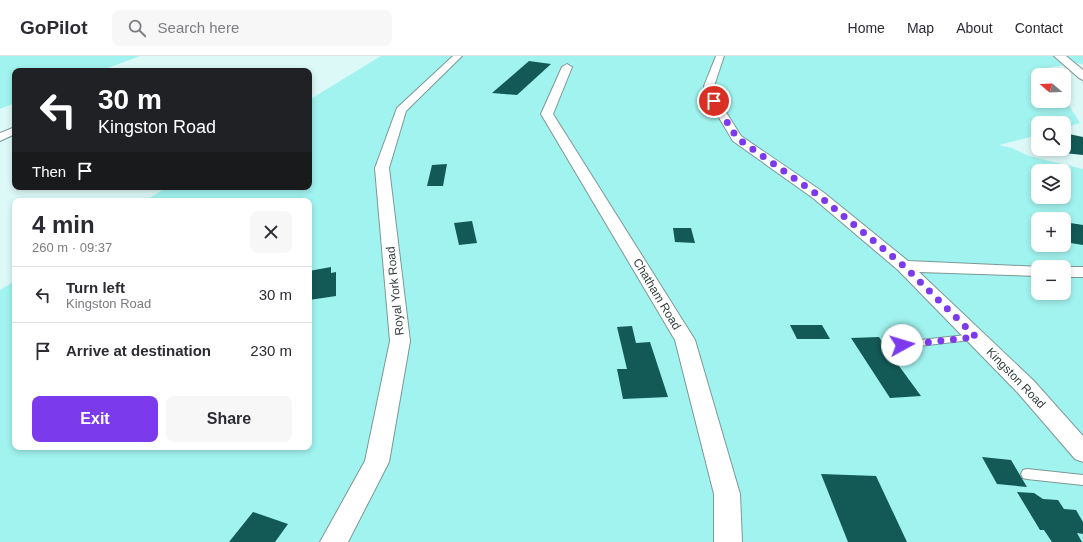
<!DOCTYPE html>
<meta charset="utf-8">
<style>
:root{--surface:#fff;--page:#f7f7f7;--text:#2b2b33;--muted:#7c7c81;--line:#e1e1e2;--accent:#7c3aed}
body{margin:0;font-family:Arial,sans-serif;background:var(--page);color:var(--text);height:100vh;display:flex;flex-direction:column;font-size:15px;white-space:nowrap}
*{box-sizing:border-box;margin:0}
p{font-size:13px;color:var(--muted)}
.icon{flex:none;width:22px;height:22px;fill:none;stroke:currentColor;stroke-width:2;stroke-linecap:round;stroke-linejoin:round}
.map{position:relative;flex:1;overflow:hidden}
.sheet{position:absolute;left:12px;top:142px;width:300px;height:252px;display:flex;flex-direction:column;background:var(--surface);border-radius:8px;box-shadow:0 2px 6px #0003}
.sheet>*{flex:none}
.hud{position:absolute;left:12px;top:12px;width:300px;height:122px;border-radius:8px;box-shadow:0 2px 6px #0003;background:#202124;color:#fff;overflow:hidden}
.needle{width:26px;rotate:289deg}
.controls{position:absolute;left:1031px;top:12px;display:grid;gap:8px}
.controls a{display:grid;place-items:center;width:40px;height:40px;border-radius:8px;background:var(--surface);box-shadow:0 2px 6px #0003;font-size:20px}
.pin{position:absolute;display:grid;place-items:center;width:34px;height:34px;color:#fff;margin:-17px;border:2px solid #fff;border-radius:50%;box-shadow:0 1px 4px #0007}
.me{position:absolute;width:44px;margin:-22px;rotate:84deg;stroke-linejoin:round;filter:drop-shadow(0 0 3px #0008)}
.turn{display:flex;align-items:center;gap:14px;height:84px;padding:0 20px;font-size:18px}
.turn .icon{width:52px;height:52px;stroke-width:2.5}
.turn b{display:block;font-size:28px;line-height:34px}
.then{display:flex;align-items:center;height:38px;padding:0 20px;background:#0003;gap:8px;font-size:15px}
.round{display:grid;place-items:center;flex:none;width:42px;height:42px;border-radius:8px;background:var(--page)}
.headline{display:flex;align-items:center;justify-content:space-between;height:68px;padding:0 20px}
h1{font-size:24px;font-weight:700;line-height:30px}
.action{display:flex;gap:8px;margin-top:auto;padding:8px 20px}
.action a{flex:1;height:46px;border-radius:8px;background:var(--accent);color:#fff;font-size:16px;font-weight:700;line-height:46px;text-align:center}
.action a+a{background:var(--page);color:var(--text)}
ul{padding:0;list-style:none}
li{display:flex;align-items:center;gap:12px;height:56px;padding:0 20px;border-top:1px solid var(--line)}
li div{flex:1}
li b{display:block;font-size:15px}
li em{font-style:normal}
header{display:flex;align-items:center;gap:24px;box-sizing:border-box;height:56px;padding:0 20px;background:var(--surface);border-bottom:1px solid var(--line)}
header strong{font-size:19px}
nav{display:flex;gap:22px;margin-inline-start:auto;font-size:14px}
.search{width:280px;height:36px;background:var(--page);display:flex;align-items:center;gap:10px;box-sizing:border-box;padding:0 14px;border-radius:8px;color:var(--muted);font-size:15px}
.map>svg:first-child{display:block}
.green{fill:#a1f3ef;fill-rule:evenodd}
.building{fill:#135956}
.lines{fill:none;stroke-linecap:round;stroke-linejoin:round}
.lane-casing{stroke:#7c9896;stroke-width:2}
.street-casing{stroke:#7c9896;stroke-width:2}
.secondary-casing{stroke:#7c9896;stroke-width:2}
.lane{fill:#fff;fill-rule:evenodd}
.street{fill:#fff;fill-rule:evenodd}
.secondary{fill:#fff;fill-rule:evenodd}
.route{stroke:#7c3aed;stroke-width:7;stroke-dasharray:0 12.6}
.labels{text-anchor:middle;dominant-baseline:central;stroke-width:4;stroke-linejoin:round;paint-order:stroke}
.street-label{font-size:12px;fill:#323e3d;stroke:#fff}
</style>
<header>
<strong>GoPilot</strong>
<div class="search"><svg class="icon" aria-label="search" viewBox="0 0 24 24"><circle cx="10" cy="10" r="6"/><path d="M15 15l6 6"/></svg>Search here</div>
<nav><a>Home</a><a>Map</a><a>About</a><a>Contact</a></nav>
</header>
<div class="map">
<svg width="1083" height="486" viewBox="0 0 1083 486">
<rect width="100%" height="100%" fill="#dcf9f7"/>
<g class="green">
<path d="M 0,0 L 140,0 L 100,15 L 15,15 L 15,47 L 0,53 Z"/>
<path d="M 381,0 L 1083,0 L 1083,8 L 1076,7 L 1047,12 L 1051,19 L 1038,19 L 1038,45 L 1064,45 L 1064,41 L 1080,67 L 1064,72 L 1064,67 L 1038,67 L 1038,79 L 999,89 L 1012,92 L 1029,100 L 1083,113 L 1083,486 L 0,486 L 0,234 L 15,225 L 15,391 L 309,391 L 309,145 L 145,145 L 167,131 L 309,131 L 309,44 ZM 1038,115 L 1064,115 L 1064,141 L 1038,141 ZM 1038,163 L 1064,163 L 1064,189 L 1038,189 ZM 1038,211 L 1064,211 L 1064,237 L 1038,237 Z"/>
</g>
<g class="building">
<path d="M 529,5 L 551,8 L 517,39 L 492,37 Z"/>
<path d="M 1064,77 L 1083,81 L 1083,99 L 1064,97 Z"/>
<path d="M 447,108 L 443,130 L 427,130 L 432,109 Z"/>
<path d="M 472,165 L 477,187 L 459,189 L 454,167 Z"/>
<path d="M 1064,166 L 1083,169 L 1083,189 L 1064,186 Z"/>
<path d="M 673,172 L 691,172 L 695,187 L 675,186 Z"/>
<path d="M 331,211 L 331,217 L 336,216 L 336,240 L 309,244 L 309,215 Z"/>
<path d="M 790,269 L 822,269 L 830,283 L 797,283 Z"/>
<path d="M 632,270 L 636,287 L 650,286 L 668,341 L 623,343 L 617,313 L 627,313 L 617,271 Z"/>
<path d="M 879,281 L 891,299 L 921,340 L 890,342 L 851,282 Z"/>
<path d="M 982,401 L 1011,404 L 1027,431 L 997,428 Z"/>
<path d="M 821,418 L 876,420 L 907,486 L 848,486 Z"/>
<path d="M 1017,436 L 1034,437 L 1043,443 L 1058,444 L 1064,453 L 1076,454 L 1083,466 L 1083,478 L 1077,477 L 1082,486 L 1052,486 L 1044,474 L 1040,474 Z"/>
<path d="M 253,456 L 288,468 L 275,486 L 229,486 Z"/>
</g>
<g class="lines">
<g class="lane-casing">
<g id="lane">
<path d="M 976,278 L 979,279 L 981,281 L 979,283 L 902,292 L 899,291 L 897,289 L 899,287 L 902,286 Z"/>
<path d="M 1027,413 L 1083,419 L 1083,429 L 1027,423 L 1023,422 L 1021,418 L 1023,414 Z"/>
</g>
</g>
<g class="street-casing">
<g id="street">
<path d="M 453,0 L 462,0 L 406,55 L 389,112 L 410,285 L 389,406 L 348,486 L 320,486 L 365,405 L 390,285 L 375,112 L 397,52 Z"/>
<path d="M 716,0 L 724,0 L 714,30 L 719,45 L 741,80 L 823,136 L 908,205 L 1042,211 L 1038,211 L 1038,220 L 919,216 L 1034,325 L 1083,380 L 1083,406 L 1075,403 L 1018,337 L 898,214 L 813,142 L 733,85 L 709,45 L 704,30 Z"/>
<path d="M 567,8 L 572,11 L 553,58 L 695,284 L 740,438 L 742,486 L 714,486 L 714,438 L 675,284 L 541,58 L 562,11 Z"/>
<path d="M 15,71 L 15,78 L 0,85 L 0,77 Z"/>
<rect x="1064" y="211" width="19" height="10"/>
</g>
</g>
<g class="secondary-casing">
<path id="secondary" d="M 1054,0 L 1066,0 L 1083,14 L 1083,24 L 1079,22 Z"/>
</g>
<use href="#lane" class="lane"/>
<use href="#street" class="street"/>
<use href="#secondary" class="secondary"/>
</g>
<g class="lines">
<path class="route" d="M 714,45 L 737,82 L 818,139 L 904,210 L 976,281 L 902,289"/>
</g>
<g class="labels">
<g class="street-label">
<text transform="translate(395 235) rotate(-96)">Royal York Road</text>
<text transform="translate(657 238) rotate(59)">Chatham Road</text>
<text transform="translate(1016 322) rotate(46)">Kingston Road</text>
</g>
</g>
</svg>
<div class="controls">
<a><svg class="needle" viewBox="-14 -14 28 28"><path d="M0-13l5 13h-10z" fill="#e53935"/><path d="M0 13l5-13h-10z" fill="#7c7c81"/></svg></a>
<a><svg class="icon" aria-label="search" viewBox="0 0 24 24"><circle cx="10" cy="10" r="6"/><path d="M15 15l6 6"/></svg></a>
<a><svg class="icon" aria-label="layers" viewBox="0 0 24 24"><path d="M12 4l9 5-9 5-9-5zM3 14l9 5 9-5"/></svg></a>
<a>+</a>
<a>−</a>
</div>
<div class="pin" style="left:714px;top:45px;background:#d93025"><svg class="icon" aria-label="arrive" viewBox="0 0 24 24"><path d="M6 21V4h12l-3 4 3 4H6"/></svg></div>
<svg class="me" style="left:902px;top:289px" viewBox="-20 -20 40 40"><circle r="19" fill="#fff"/><path d="M0-13L10 11 0 6-10 11z" fill="#7c3aed"/></svg>
<div class="hud">
<div class="turn"><svg class="icon" aria-label="left" viewBox="0 0 24 24"><path d="M17 20v-9H6M10 6l-5 5 5 5"/></svg><div><b>30 m</b>Kingston Road</div></div>
<div class="then">Then<svg class="icon" aria-label="arrive" viewBox="0 0 24 24"><path d="M6 21V4h12l-3 4 3 4H6"/></svg></div>
</div>
<section class="sheet">
<div class="headline"><div><h1>4 min</h1><p>260 m · 09:37</p></div><a class="round"><svg class="icon" aria-label="close" viewBox="0 0 24 24"><path d="M6 6l12 12M18 6L6 18"/></svg></a></div>
<ul>
<li><svg class="icon" aria-label="left" viewBox="0 0 24 24"><path d="M17 20v-9H6M10 6l-5 5 5 5"/></svg><div><b>Turn left</b><p>Kingston Road</p></div><em>30 m</em></li>
<li><svg class="icon" aria-label="arrive" viewBox="0 0 24 24"><path d="M6 21V4h12l-3 4 3 4H6"/></svg><div><b>Arrive at destination</b></div><em>230 m</em></li>
</ul>
<div class="action"><a>Exit</a><a>Share</a></div>
</section>
</div>
